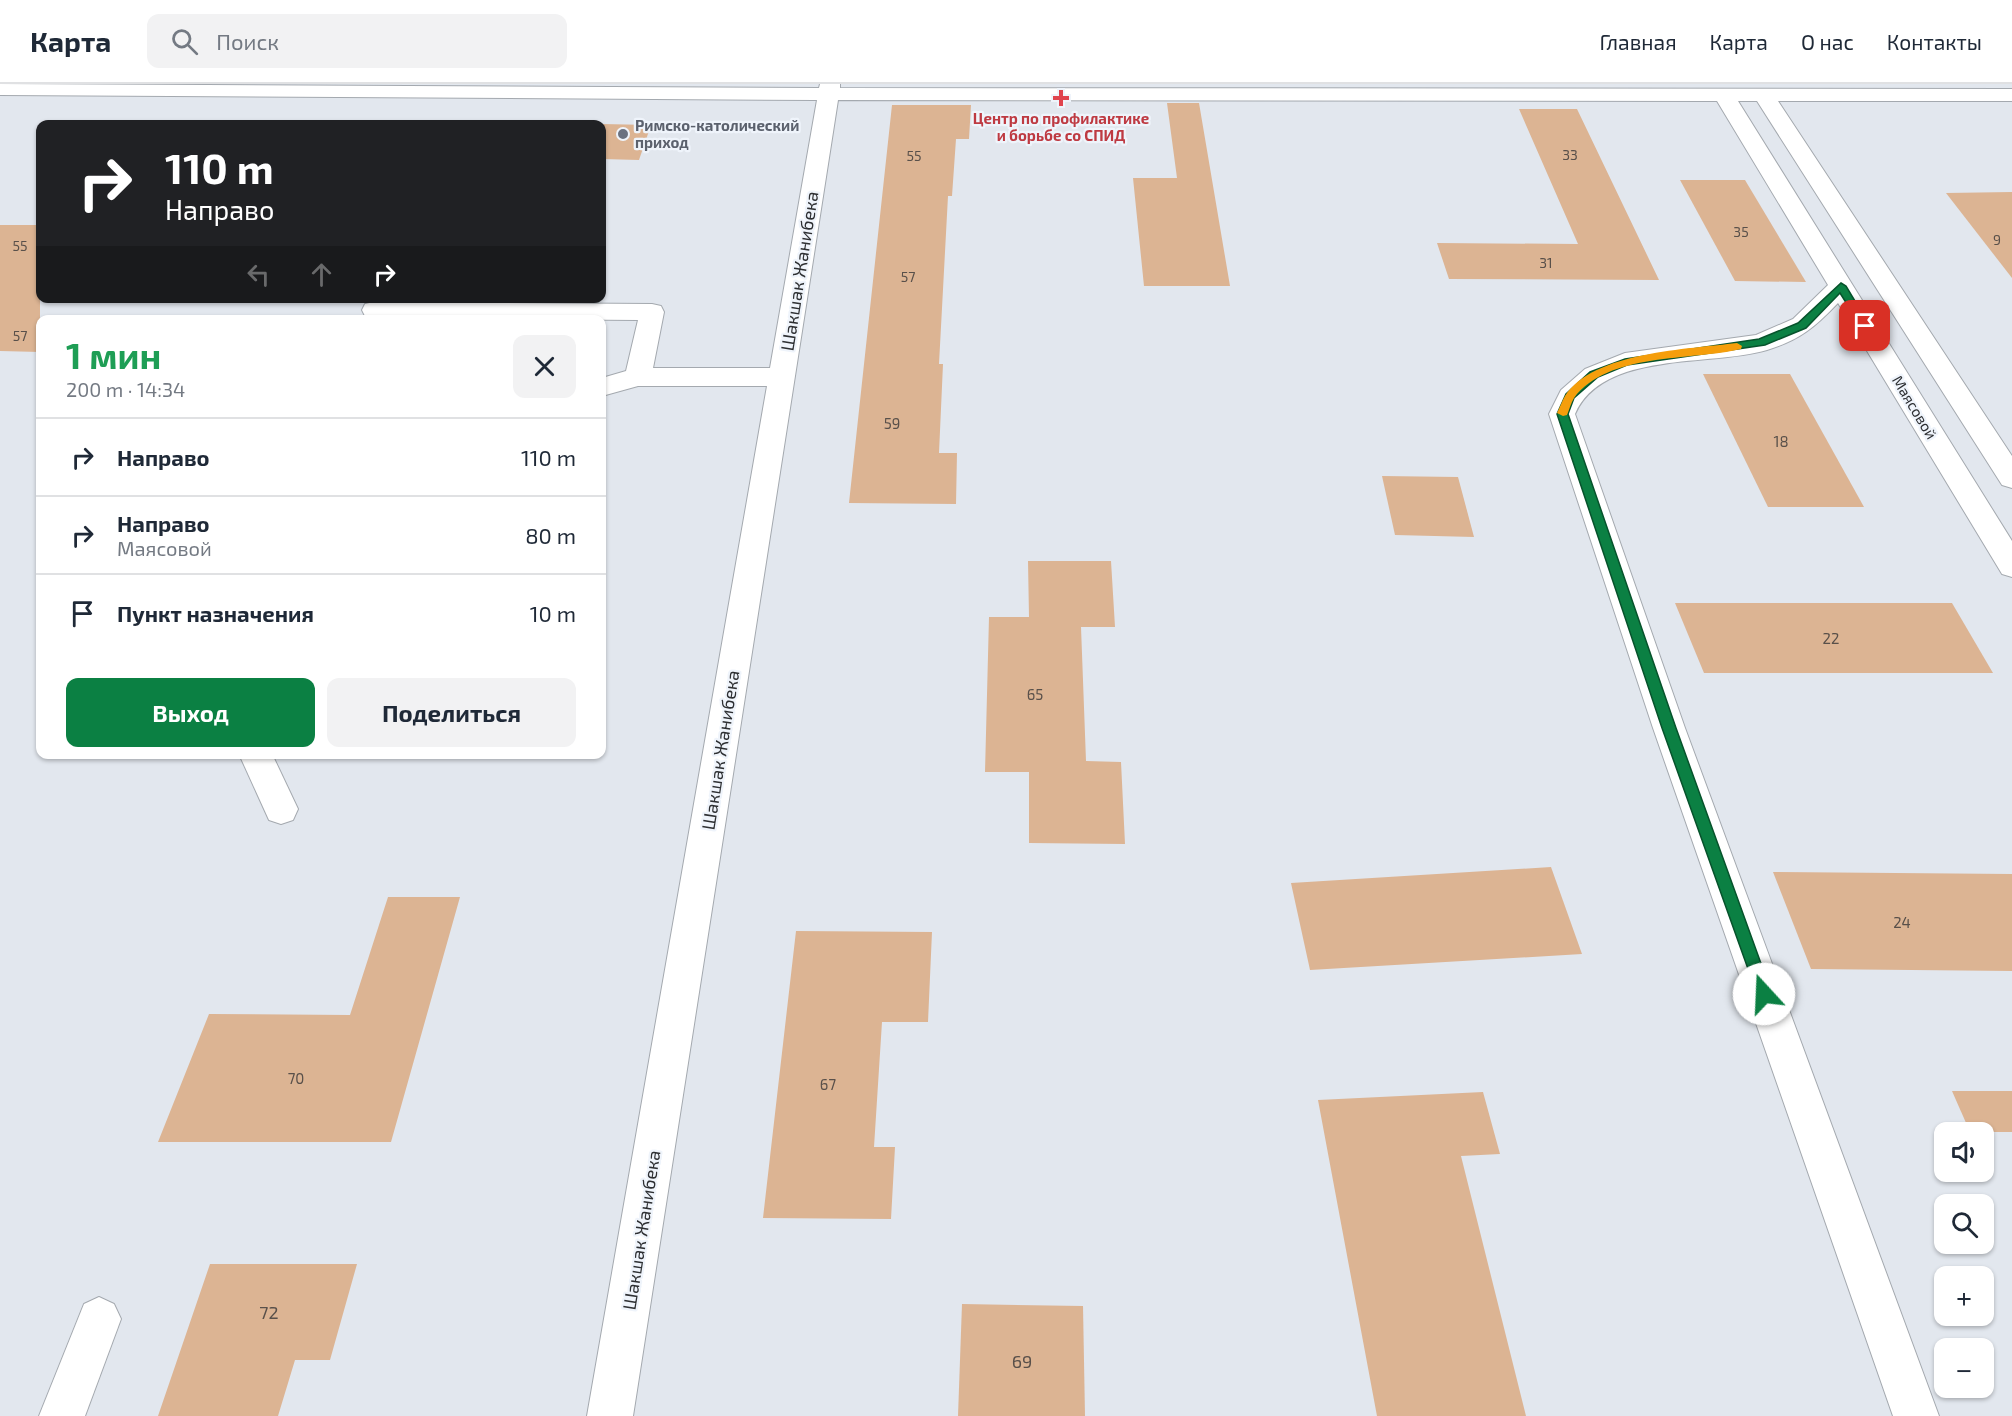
<!DOCTYPE html>
<html lang="ru">
<meta charset="utf-8">
<style>
:root{--surface:#fff;--page:#f2f2f3;--text:#1f2937;--muted:#747a83;--line:#e0e1e3;--accent:#0b8043}
body{margin:0;font-family:"Exo 2",sans-serif;background:var(--page);color:var(--text);height:100vh;display:flex;flex-direction:column;font-size:22px;white-space:nowrap}
*{box-sizing:border-box;margin:0}
p{font-size:20px;color:var(--muted)}
.icon{flex:none;width:33px;height:33px;fill:none;stroke:currentColor;stroke-width:2;stroke-linecap:round;stroke-linejoin:round}
.map{position:relative;flex:1;overflow:hidden}
.panel{position:absolute;left:36px;top:231px;width:570px;height:444px;display:flex;flex-direction:column;background:var(--surface);border-radius:12px;box-shadow:0 2px 4px #0004}
.panel>*{flex:none}
.top-card{position:absolute;left:36px;top:36px;width:570px;height:183px;border-radius:12px;box-shadow:0 2px 4px #0004;background:#202124;color:#fff;overflow:hidden}
.buttons{position:absolute;left:1934px;top:1038px;display:grid;gap:12px}
.buttons a{display:grid;place-items:center;width:60px;height:60px;border-radius:12px;background:var(--surface);box-shadow:0 2px 4px #0004;font-size:30px}
.pin{position:absolute;display:grid;place-items:center;width:51px;height:51px;color:#fff;margin:-26px;border-radius:12px;box-shadow:0 3px 9px #0006}
.me{position:absolute;width:66px;margin:-33px;rotate:340deg;stroke-linejoin:round;filter:drop-shadow(0 0 4px #0008)}
.turn{display:flex;align-items:center;gap:21px;height:126px;padding:0 30px;font-size:27px}
.turn .icon{width:78px;height:78px;stroke-width:2.5}
.turn b{display:block;font-size:42px;line-height:51px}
.lanes{display:flex;align-items:center;height:57px;padding:0 30px;background:#0003;justify-content:center;gap:30px;direction:ltr}
.lanes .off{opacity:.35}
.round{display:grid;place-items:center;flex:none;width:63px;height:63px;border-radius:12px;background:var(--page)}
.head{display:flex;align-items:center;justify-content:space-between;height:102px;padding:0 30px}
h1{font-size:36px;font-weight:700;line-height:45px;color:#1e9e55}
.button{display:flex;gap:12px;margin-top:auto;padding:12px 30px}
.button a{flex:1;height:69px;border-radius:12px;background:var(--accent);color:#fff;font-size:24px;font-weight:700;line-height:69px;text-align:center}
.button a+a{background:var(--page);color:var(--text)}
ul{padding:0;list-style:none}
li{display:flex;align-items:center;gap:18px;height:78px;padding:0 30px;border-top:2px solid var(--line)}
li div{flex:1}
li b{display:block;font-size:22px}
li em{font-style:normal}
header{display:flex;align-items:center;gap:36px;box-sizing:border-box;height:84px;padding:0 30px;background:var(--surface);border-bottom:2px solid var(--line)}
header strong{font-size:28px}
nav{display:flex;gap:33px;margin-inline-start:auto;font-size:21px}
.search{width:420px;height:54px;background:var(--page);display:flex;align-items:center;gap:15px;box-sizing:border-box;padding:0 21px;border-radius:12px;color:var(--muted);font-size:22px}
.map>svg:first-child{display:block}
.building{fill:#dcb493}
.lines{fill:none;stroke-linecap:round;stroke-linejoin:round}
.minor-casing{stroke:#a4a9af;stroke-width:2}
.minor{fill:#fff;fill-rule:evenodd}
.route{fill:#0b8043;stroke:#07532c;stroke-width:1.5}
.slow{fill:#f59e0b}
.health-dot{fill:#e0444e;stroke:#eff4fb;stroke-width:2}
.worship-dot{fill:#6b7280;stroke:#eff4fb;stroke-width:2}
.labels{text-anchor:middle;dominant-baseline:central;stroke-width:4.5;stroke-linejoin:round;paint-order:stroke}
.far-number-label{font-size:14px;fill:#59504a}
.far-health-label{font-size:15px;font-weight:bold;fill:#be3a42;stroke:#eff4fb}
.far-worship-label{font-size:15px;font-weight:bold;fill:#5b616d;stroke:#eff4fb;text-anchor:start}
.far-street-label{font-size:15px;fill:#2d2f32;stroke:#eff4fb}
.number-label{font-size:15px;fill:#59504a}
.street-label{font-size:18px;fill:#2d2f32;stroke:#eff4fb}
.near-number-label{font-size:18px;fill:#59504a}
</style>
<header>
<strong>Карта</strong>
<div class="search"><svg class="icon" aria-label="search" viewBox="0 0 24 24"><circle cx="10" cy="10" r="6"/><path d="M15 15l6 6"/></svg>Поиск</div>
<nav><a>Главная</a><a>Карта</a><a>О нас</a><a>Контакты</a></nav>
</header>
<div class="map">
<svg width="2012" height="1332" viewBox="0 0 2012 1332">
<rect width="100%" height="100%" fill="#e2e7ee"/>
<g class="building">
<path d="M 1167,19 L 1199,19 L 1230,202 L 1144,202 L 1133,94 L 1177,94 Z"/>
<path d="M 892,21 L 971,21 L 969,55 L 956,55 L 952,112 L 948,112 L 939,280 L 943,280 L 939,369 L 957,369 L 956,420 L 849,419 Z"/>
<path d="M 1519,25 L 1577,25 L 1659,196 L 1449,195 L 1437,159 L 1578,160 Z"/>
<path d="M 602,40 L 651,41 L 639,76 L 602,75 Z"/>
<path d="M 1680,96 L 1745,96 L 1806,198 L 1735,197 Z"/>
<path d="M 2012,108 L 2012,194 L 1946,109 Z"/>
<path d="M 0,141 L 40,141 L 40,268 L 0,267 Z"/>
<path d="M 1703,290 L 1790,290 L 1864,423 L 1768,423 Z"/>
<path d="M 1382,392 L 1458,393 L 1474,453 L 1395,451 Z"/>
<path d="M 1028,477 L 1111,477 L 1115,543 L 1081,543 L 1086,677 L 1121,678 L 1125,760 L 1029,759 L 1029,688 L 985,688 L 989,533 L 1029,533 Z"/>
<path d="M 1675,519 L 1952,519 L 1993,589 L 1704,589 Z"/>
<path d="M 1551,783 L 1582,870 L 1310,886 L 1291,799 Z"/>
<path d="M 1773,788 L 2012,790 L 2012,887 L 1811,885 Z"/>
<path d="M 388,813 L 460,813 L 391,1058 L 158,1058 L 209,930 L 350,931 Z"/>
<path d="M 796,847 L 932,848 L 928,938 L 882,938 L 874,1063 L 895,1063 L 891,1135 L 763,1134 Z"/>
<path d="M 1952,1007 L 2012,1007 L 2012,1048 L 1970,1048 Z"/>
<path d="M 1483,1008 L 1500,1070 L 1461,1072 L 1526,1332 L 1377,1332 L 1318,1016 Z"/>
<path d="M 210,1180 L 357,1180 L 330,1276 L 295,1276 L 278,1332 L 158,1332 Z"/>
<path d="M 962,1220 L 1083,1222 L 1085,1332 L 958,1332 Z"/>
</g>
<g class="lines">
<g class="minor-casing">
<g id="minor">
<path d="M 0,0 L 819,4 L 820,0 L 840,0 L 840,4 L 2012,5 L 2012,17 L 1778,17 L 2012,372 L 2012,404 L 2002,401 L 1757,17 L 1738,17 L 2012,457 L 2012,493 L 2002,490 L 1838,219 C 1815,243 1800,256 1767,266 C 1710,283 1603,266 1575,330 L 1685,644 L 1939,1332 L 1893,1332 L 1653,644 L 1549,330 L 1561,306 L 1585,285 L 1625,269 L 1756,251 L 1793,235 L 1828,201 L 1717,17 L 838,16 L 633,1332 L 587,1332 L 767,302 L 638,302 L 602,312 L 602,294 L 626,287 L 638,236 L 374,234 L 365,232 L 362,226 L 365,220 L 374,218 L 652,220 L 661,222 L 664,228 L 653,284 L 770,284 L 817,16 L 0,11 Z"/>
<path d="M 239,670 L 272,670 L 298,725 L 293,736 L 281,740 L 269,736 Z"/>
<path d="M 99,1213 L 114,1220 L 121,1235 L 85,1332 L 39,1332 L 84,1220 Z"/>
</g>
</g>
<use href="#minor" class="minor"/>
</g>
<path class="route" d="M 1841,199 L 1846,202 L 1870,242 L 1869,244 L 1862,244 L 1840,209 L 1806,244 L 1765,261 L 1627,281 L 1598,293 L 1574,314 L 1568,330 L 1676,644 L 1772,910 L 1770,916 L 1764,918 L 1759,916 L 1757,910 L 1662,644 L 1557,330 L 1566,310 L 1590,288 L 1625,275 L 1759,255 L 1798,239 Z"/>
<path class="slow" d="M 1737,259 L 1742,262 L 1741,265 C 1691,277 1608,268 1574,314 C 1571,319 1569,326 1567,331 L 1563,332 L 1557,329 C 1560,323 1562,317 1565,312 C 1593,268 1689,265 1737,259 Z"/>
<path class="health-dot" d="M1058 5h6v6h6v6h-6v6h-6v-6h-6v-6h6z"/>
<circle class="worship-dot" cx="623" cy="50" r="6"/>
<g class="labels">
<g class="far-number-label">
<text x="1570" y="70">33</text>
<text x="914" y="71">55</text>
<text x="1741" y="147">35</text>
<text x="1997" y="155">9</text>
<text x="20" y="161">55</text>
<text x="1546" y="178">31</text>
<text x="908" y="192">57</text>
<text x="20" y="251">57</text>
</g>
<g class="far-health-label">
<text x="1061" y="34">Центр по профилактике<tspan x="1061" dy="17">и борьбе со СПИД</tspan></text>
</g>
<g class="far-worship-label">
<text x="635" y="41">Римско-католический<tspan x="635" dy="17">приход</tspan></text>
</g>
<g class="far-street-label">
<text transform="translate(1915 323) rotate(59)">Маясовой</text>
</g>
<g class="number-label">
<text x="892" y="339">59</text>
<text x="1781" y="357">18</text>
<text x="1831" y="554">22</text>
<text x="1035" y="610">65</text>
<text x="1902" y="838">24</text>
<text x="296" y="994">70</text>
<text x="828" y="1000">67</text>
</g>
<g class="street-label">
<text transform="translate(799 187) rotate(-81)">Шакшак Жанибека</text>
<text transform="translate(720 666) rotate(-81)">Шакшак Жанибека</text>
<text transform="translate(641 1146) rotate(-81)">Шакшак Жанибека</text>
</g>
<g class="near-number-label">
<text x="269" y="1228">72</text>
<text x="1022" y="1277">69</text>
</g>
</g>
</svg>
<div class="buttons">
<a><svg class="icon" aria-label="sound" viewBox="0 0 24 24"><path d="M4 9h4l5-4v14l-5-4H4zM17 9q2 3 0 6"/></svg></a>
<a><svg class="icon" aria-label="search" viewBox="0 0 24 24"><circle cx="10" cy="10" r="6"/><path d="M15 15l6 6"/></svg></a>
<a>+</a>
<a>−</a>
</div>
<div class="pin" style="left:1865px;top:242px;background:#d93025"><svg class="icon" aria-label="arrive" viewBox="0 0 24 24"><path d="M6 21V4h12l-3 4 3 4H6"/></svg></div>
<svg class="me" style="left:1764px;top:910px" viewBox="-20 -20 40 40"><circle r="19" fill="#fff"/><path d="M0-13L10 11 0 6-10 11z" fill="#0b8043"/></svg>
<div class="top-card">
<div class="turn"><svg class="icon" aria-label="right" viewBox="0 0 24 24"><path d="M7 20v-9h11M14 6l5 5-5 5"/></svg><div><b>110 m</b>Направо</div></div>
<div class="lanes"><svg class="icon off" aria-label="left" viewBox="0 0 24 24"><path d="M17 20v-9H6M10 6l-5 5 5 5"/></svg><svg class="icon off" aria-label="ahead" viewBox="0 0 24 24"><path d="M12 20V5M6 11l6-6 6 6"/></svg><svg class="icon" aria-label="right" viewBox="0 0 24 24"><path d="M7 20v-9h11M14 6l5 5-5 5"/></svg></div>
</div>
<section class="panel">
<div class="head"><div><h1>1 мин</h1><p>200 m · 14:34</p></div><a class="round"><svg class="icon" aria-label="close" viewBox="0 0 24 24"><path d="M6 6l12 12M18 6L6 18"/></svg></a></div>
<ul>
<li><svg class="icon" aria-label="right" viewBox="0 0 24 24"><path d="M7 20v-9h11M14 6l5 5-5 5"/></svg><div><b>Направо</b></div><em>110 m</em></li>
<li><svg class="icon" aria-label="right" viewBox="0 0 24 24"><path d="M7 20v-9h11M14 6l5 5-5 5"/></svg><div><b>Направо</b><p>Маясовой</p></div><em>80 m</em></li>
<li><svg class="icon" aria-label="arrive" viewBox="0 0 24 24"><path d="M6 21V4h12l-3 4 3 4H6"/></svg><div><b>Пункт назначения</b></div><em>10 m</em></li>
</ul>
<div class="button"><a>Выход</a><a>Поделиться</a></div>
</section>
</div>
